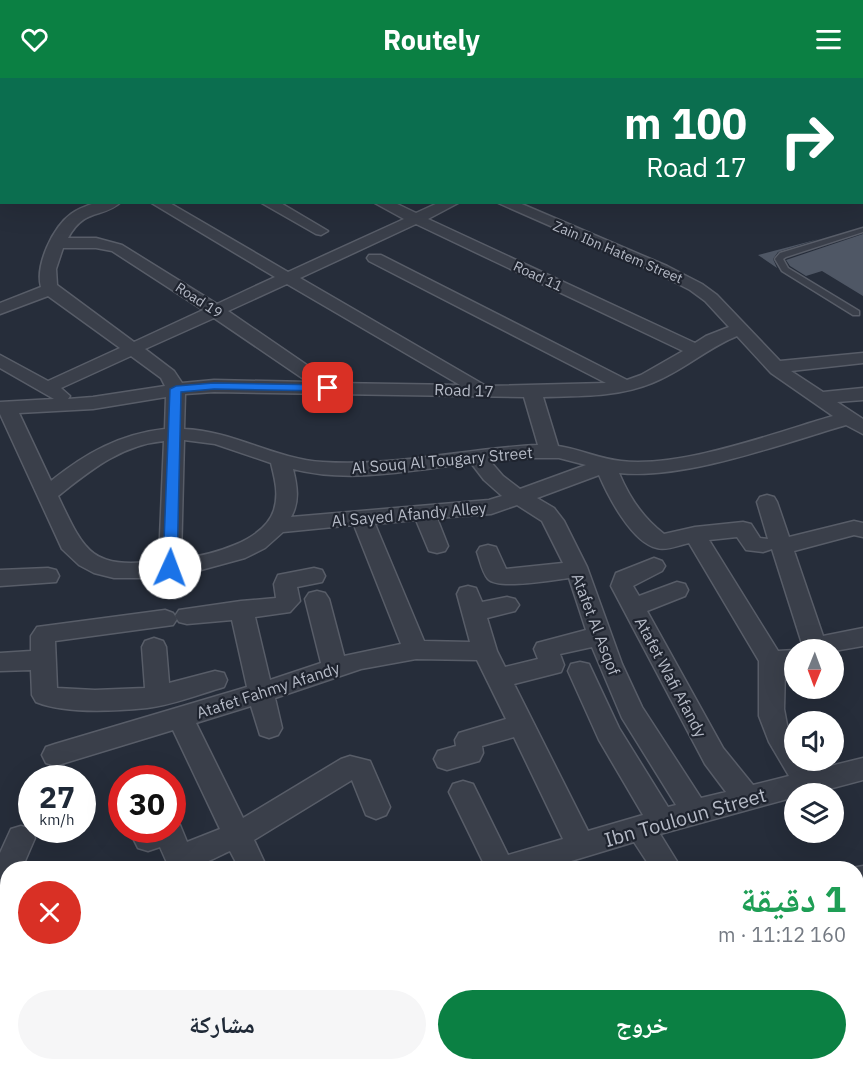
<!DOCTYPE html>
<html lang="ar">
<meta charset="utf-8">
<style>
:root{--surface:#fff;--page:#f6f6f7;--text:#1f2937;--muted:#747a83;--accent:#0b8043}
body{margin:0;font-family:"IBM Plex Sans","Noto Naskh Arabic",sans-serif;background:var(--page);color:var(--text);direction:rtl;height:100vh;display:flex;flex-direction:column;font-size:22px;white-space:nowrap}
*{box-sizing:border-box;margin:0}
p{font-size:20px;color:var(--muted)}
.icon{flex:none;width:33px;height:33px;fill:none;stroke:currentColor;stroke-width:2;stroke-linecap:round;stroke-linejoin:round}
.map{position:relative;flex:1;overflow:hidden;direction:ltr}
.details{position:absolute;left:0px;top:783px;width:864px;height:210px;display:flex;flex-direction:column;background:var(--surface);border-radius:24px 24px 0 0;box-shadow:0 6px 24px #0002;direction:rtl}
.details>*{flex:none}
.banner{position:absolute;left:0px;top:0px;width:864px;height:126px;box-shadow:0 6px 24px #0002;direction:rtl;background:#0b6e4f;color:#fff;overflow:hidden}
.needle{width:39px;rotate:181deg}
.buttons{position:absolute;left:784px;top:561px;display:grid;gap:12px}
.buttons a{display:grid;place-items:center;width:60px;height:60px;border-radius:50%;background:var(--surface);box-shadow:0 6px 24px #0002;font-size:30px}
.speed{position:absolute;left:18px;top:687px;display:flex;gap:12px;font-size:30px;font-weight:700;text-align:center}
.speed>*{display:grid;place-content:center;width:78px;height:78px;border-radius:50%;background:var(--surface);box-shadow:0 6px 24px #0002;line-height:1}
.speed small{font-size:15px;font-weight:400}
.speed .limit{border:9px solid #d22;background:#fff;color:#111}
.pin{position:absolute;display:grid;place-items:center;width:51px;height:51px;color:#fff;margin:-26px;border-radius:12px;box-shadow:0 3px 9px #0006}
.me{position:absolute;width:66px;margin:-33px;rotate:2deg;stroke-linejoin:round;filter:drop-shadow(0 0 4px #0008)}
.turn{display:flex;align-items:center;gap:21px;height:126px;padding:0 18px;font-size:27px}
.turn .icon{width:78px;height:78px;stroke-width:2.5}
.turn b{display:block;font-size:42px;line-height:51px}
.round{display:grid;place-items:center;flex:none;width:63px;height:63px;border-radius:32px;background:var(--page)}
.head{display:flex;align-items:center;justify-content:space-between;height:102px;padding:0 18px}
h1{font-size:36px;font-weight:700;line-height:45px;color:#1e9e55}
.primary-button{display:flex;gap:12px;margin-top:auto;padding:12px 18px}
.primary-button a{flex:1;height:69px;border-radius:36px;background:var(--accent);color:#fff;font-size:24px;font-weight:700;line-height:69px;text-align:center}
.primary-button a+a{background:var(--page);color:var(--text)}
header{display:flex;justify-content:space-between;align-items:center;height:78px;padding:0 18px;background:var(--accent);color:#fff;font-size:27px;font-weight:700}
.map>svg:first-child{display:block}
.building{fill:#4f5765}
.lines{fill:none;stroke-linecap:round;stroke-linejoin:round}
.service-casing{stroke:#585d68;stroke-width:3}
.minor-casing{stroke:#585d68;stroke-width:3}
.tertiary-casing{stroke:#585d68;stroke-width:2}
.service{fill:#3a3f4a;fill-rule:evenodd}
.minor{fill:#3a3f4a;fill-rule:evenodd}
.tertiary{fill:#3a3f4a;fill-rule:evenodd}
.route{fill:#1a73e8;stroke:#114b97;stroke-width:1.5}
.labels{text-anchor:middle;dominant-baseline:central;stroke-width:4.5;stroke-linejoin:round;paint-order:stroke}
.far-street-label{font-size:14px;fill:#b5bac6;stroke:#1f242f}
.street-label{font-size:16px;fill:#b5bac6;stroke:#1f242f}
.near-street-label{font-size:20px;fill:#b5bac6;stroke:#1f242f}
</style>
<header><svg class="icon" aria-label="menu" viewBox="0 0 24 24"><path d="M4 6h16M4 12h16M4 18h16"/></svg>Routely<svg class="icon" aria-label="heart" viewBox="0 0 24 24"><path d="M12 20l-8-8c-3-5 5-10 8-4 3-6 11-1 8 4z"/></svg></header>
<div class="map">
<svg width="863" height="993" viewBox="0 0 863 993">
<rect width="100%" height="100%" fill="#262d3a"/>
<g class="building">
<path d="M 863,156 L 863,218 L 822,193 L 806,198 L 790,188 L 786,182 Z"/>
<path d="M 819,161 L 778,174 L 773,181 L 777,190 L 758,177 Z"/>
</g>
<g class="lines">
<g class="service-casing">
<g id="service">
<path d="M 51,0 L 59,2 L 51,2 Z"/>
<path d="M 77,0 L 87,0 L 73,2 Z"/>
<path d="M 285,0 L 291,0 L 285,2 Z"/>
<rect x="862" y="68" width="1" height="4"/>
<rect x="862" y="98" width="1" height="5"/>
<path d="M 863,150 L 863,154 L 786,179 L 783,181 L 788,190 L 859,233 L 859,237 L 853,237 L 782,193 L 775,181 L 780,175 Z"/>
</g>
</g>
<g class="minor-casing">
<g id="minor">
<path d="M 393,0 L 411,0 L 391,2 Z"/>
<path d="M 435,0 L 454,0 L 433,2 Z"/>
<path d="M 535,0 L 547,0 L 549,2 L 536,2 Z"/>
<path d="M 842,0 L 854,0 L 855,2 L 843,2 Z"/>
<path d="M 0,12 L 2,12 L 0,20 Z"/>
<path d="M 862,14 L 863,14 L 863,22 L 862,21 Z"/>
<rect x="862" y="50" width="1" height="8"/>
<path d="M 98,124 L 121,124 C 102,141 85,129 68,160 L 96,160 L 122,167 L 217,226 L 275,199 L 150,124 L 168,124 L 288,194 L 404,141 L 373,124 L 393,124 L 416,135 L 440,124 L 460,124 L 428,141 L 695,265 L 706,258 L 729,249 L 705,223 L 690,212 L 655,194 L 496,124 L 517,124 L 667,188 L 702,206 L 717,217 L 780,283 L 863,275 L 863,285 L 791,293 L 823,314 L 863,310 L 863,322 L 837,324 L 863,341 L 863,356 L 846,347 C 781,366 685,402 619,395 C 629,419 643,440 664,456 L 695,449 L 743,444 L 751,446 L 760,460 L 768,461 L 757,424 L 760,419 L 767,417 L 774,419 L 777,424 L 789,459 L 854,443 L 863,445 L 863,459 L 854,457 L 794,473 L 823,558 L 863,550 L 863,568 L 834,573 L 834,572 L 804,572 L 772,471 L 763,474 L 746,472 L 737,459 L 709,462 L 778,573 L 795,572 L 795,590 L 785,591 L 784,631 L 787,647 L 795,663 L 795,682 L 807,682 L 814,692 L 863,680 L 863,702 L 810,716 L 795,716 L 795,719 L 660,756 L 681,790 L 651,790 L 634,764 L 548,790 L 486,790 L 449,714 L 453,706 L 463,703 L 473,706 L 508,777 L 563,761 L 514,659 L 482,668 L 483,675 L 479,683 L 447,692 L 438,689 L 434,681 L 438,673 L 456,668 L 455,662 L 459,655 L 506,641 L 477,582 L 416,581 L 361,591 L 275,620 L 282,650 L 278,657 L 269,660 L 260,657 L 251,628 L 196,645 L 243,740 L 341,681 L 350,678 L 370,683 L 390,729 L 386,737 L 376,741 L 366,737 L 352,702 L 254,762 L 267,790 L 239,790 L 230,773 C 213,780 187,798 168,787 L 160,769 L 148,773 L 138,770 L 129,752 L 172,752 L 172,745 L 180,747 L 187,764 L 220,751 L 173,652 L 55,688 L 46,685 L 42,677 L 46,669 L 55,666 L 247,609 L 232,542 L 187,546 L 179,544 L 175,538 L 179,532 L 241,523 L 276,520 L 274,506 L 278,497 L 314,490 L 322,492 L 325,498 L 322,504 L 297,509 L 300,523 L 290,534 L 255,539 L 270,602 L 321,585 L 305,521 L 309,515 L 317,513 L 325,515 L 329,521 L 344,578 L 401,566 L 354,447 L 283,454 L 265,470 L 245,480 L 190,495 L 145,500 L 114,500 L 94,495 L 79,487 L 62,471 L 0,336 L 0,324 L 54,321 L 0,290 L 0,277 L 48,303 L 120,270 L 48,218 L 0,236 L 0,225 L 41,209 C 35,187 53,149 71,136 C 79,130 89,127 98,124 ZM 416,146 L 683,273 L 641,297 L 627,302 L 381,177 L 369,177 L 367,180 L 369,183 L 606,305 L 486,308 L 300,200 ZM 63,170 L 96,170 L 112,173 L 203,232 L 134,264 L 57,207 L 56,191 ZM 287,206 L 460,307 L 333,305 L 228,233 ZM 214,240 L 308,304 L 214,302 L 182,305 L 174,293 L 145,271 ZM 737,258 L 771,295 L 833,338 C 774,355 682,390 621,383 C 600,381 579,371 558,368 L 543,319 C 580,318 618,319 652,305 C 683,293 707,270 737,258 ZM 131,278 L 161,300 L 165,308 L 93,319 L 68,321 L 70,318 L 61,310 ZM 214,314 L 524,319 L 538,367 C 466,370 395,389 323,384 C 275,381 233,353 184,351 L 185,316 ZM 166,319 L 165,351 C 120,356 86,375 51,403 L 19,335 L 93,331 ZM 184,362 L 215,366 L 271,385 C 275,401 279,416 274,432 C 264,464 210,477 181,481 ZM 164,363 L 159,483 C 91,491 85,475 58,418 C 91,392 121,367 164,363 ZM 520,380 L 559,380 L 586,387 L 520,411 L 503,398 L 490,383 ZM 471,385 L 484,402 L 502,418 L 489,422 L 291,439 C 300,424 297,407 293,391 C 351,406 413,392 471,385 ZM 599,397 C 608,418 632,465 657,470 C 666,473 680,467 689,465 L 759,583 L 759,638 L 769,664 L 789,698 L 753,707 L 723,670 L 647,533 L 685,518 L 688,512 L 685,506 L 677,504 L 639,518 L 633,508 L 662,493 L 665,488 L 662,483 L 654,480 L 616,495 L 611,508 L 705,686 L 726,714 L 701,720 L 642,629 L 622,586 L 587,489 L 564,443 L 554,430 L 537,420 ZM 517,427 L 542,443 L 563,485 L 506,491 L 496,469 L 488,467 L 480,469 L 477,474 C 480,482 482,494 488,501 C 498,512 553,502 569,500 L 586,552 L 537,565 L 534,571 L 538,581 L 505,589 L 497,573 L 487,540 L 515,533 L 519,527 L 515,521 L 507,519 L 482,524 L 476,510 L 468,508 L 460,510 L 457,516 L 470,564 L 424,563 L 375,446 L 416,442 L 429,473 L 437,475 L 445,473 L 448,468 L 437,440 L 491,436 ZM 592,569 L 622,640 L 676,727 L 668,729 L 619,650 L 589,586 L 580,584 L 571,586 L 568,593 L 599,662 L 643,737 L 588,753 L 514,606 L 561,594 L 564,587 L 560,576 Z"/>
<path d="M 260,124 L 279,124 L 328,153 L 321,157 L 316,156 Z"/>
<path d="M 48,490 L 56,492 L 59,498 L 56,504 L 0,508 L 0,492 Z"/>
<path d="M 165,532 L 173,535 L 177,541 L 173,547 L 55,563 L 57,610 L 95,612 L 145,610 L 142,569 L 145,563 L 154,560 L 163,563 L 166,569 L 169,605 L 215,593 L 224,595 L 227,602 L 224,609 C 200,616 172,627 147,630 C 116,633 65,636 36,624 L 32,617 L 31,592 L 0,593 L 0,575 L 31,573 L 31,558 L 37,549 Z"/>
<path d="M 21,748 L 31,751 L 35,760 L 22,790 L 8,790 L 8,816 L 0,819 L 0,775 L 11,751 Z"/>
<path d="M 863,788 L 863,814 L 856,815 L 856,790 L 852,790 Z"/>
<path d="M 8,914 L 8,946 L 0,948 L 0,916 Z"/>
<path d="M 863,918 L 863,950 L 856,953 L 856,921 Z"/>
<path d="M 386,986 L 422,986 L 425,993 L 389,993 Z"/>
<path d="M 493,986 L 545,986 L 548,993 L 496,993 Z"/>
<path d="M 778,986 L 814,986 L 817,993 L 781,993 Z"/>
</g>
</g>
<g class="tertiary-casing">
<g id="tertiary">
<path d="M 0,0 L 16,0 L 2,2 L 2,6 Z"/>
<path d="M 46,0 L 63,0 L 45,2 Z"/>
<path d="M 578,0 L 601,0 L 577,2 Z"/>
<path d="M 0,23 L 2,23 L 0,33 Z"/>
</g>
</g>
<use href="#service" class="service"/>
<use href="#minor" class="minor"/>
<use href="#tertiary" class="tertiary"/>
</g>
<path class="route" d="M 214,305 L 328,307 L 334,310 L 328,313 L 214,311 L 181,314 L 177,490 L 170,495 L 163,490 L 170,311 L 176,308 Z"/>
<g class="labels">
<g class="far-street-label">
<text transform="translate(618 174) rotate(23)">Zain Ibn Hatem Street</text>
<text transform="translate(538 198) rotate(25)">Road 11</text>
<text transform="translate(199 222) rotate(33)">Road 19</text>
</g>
<g class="street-label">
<text transform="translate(464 312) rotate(2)">Road 17</text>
<text transform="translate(442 382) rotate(-5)">Al Souq Al Tougary Street</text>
<text transform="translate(409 436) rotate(-5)">Al Sayed Afandy Alley</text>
<text transform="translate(596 546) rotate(69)">Atafet Al Asqof</text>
<text transform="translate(671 599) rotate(62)">Atafet Wafi Afandy</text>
<text transform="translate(268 612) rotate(-18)">Atafet Fahmy Afandy</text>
</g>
<g class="near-street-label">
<text transform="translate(685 739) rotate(-16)">Ibn Touloun Street</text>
</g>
</g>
</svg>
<div class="buttons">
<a><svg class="needle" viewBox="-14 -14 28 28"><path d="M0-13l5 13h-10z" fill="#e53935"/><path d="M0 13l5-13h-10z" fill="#747a83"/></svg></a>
<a><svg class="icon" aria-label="sound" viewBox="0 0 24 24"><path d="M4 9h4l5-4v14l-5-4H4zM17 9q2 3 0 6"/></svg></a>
<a><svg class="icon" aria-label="layers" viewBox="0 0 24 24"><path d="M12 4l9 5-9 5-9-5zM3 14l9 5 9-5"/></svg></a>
</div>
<div class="speed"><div>27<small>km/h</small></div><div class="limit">30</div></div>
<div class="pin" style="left:328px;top:310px;background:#d93025"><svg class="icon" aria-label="arrive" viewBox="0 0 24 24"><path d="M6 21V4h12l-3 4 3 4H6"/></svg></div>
<svg class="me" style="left:170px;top:490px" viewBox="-20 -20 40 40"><circle r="19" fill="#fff"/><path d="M0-13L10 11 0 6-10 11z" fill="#1a73e8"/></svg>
<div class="banner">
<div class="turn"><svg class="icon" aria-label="right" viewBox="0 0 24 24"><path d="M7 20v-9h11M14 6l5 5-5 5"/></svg><div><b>100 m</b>Road 17</div></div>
</div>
<section class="details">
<div class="head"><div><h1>1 دقيقة</h1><p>160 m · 11:12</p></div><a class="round" style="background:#d93025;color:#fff"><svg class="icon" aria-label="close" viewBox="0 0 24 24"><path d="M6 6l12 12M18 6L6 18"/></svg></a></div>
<div class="primary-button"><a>خروج</a><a>مشاركة</a></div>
</section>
</div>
